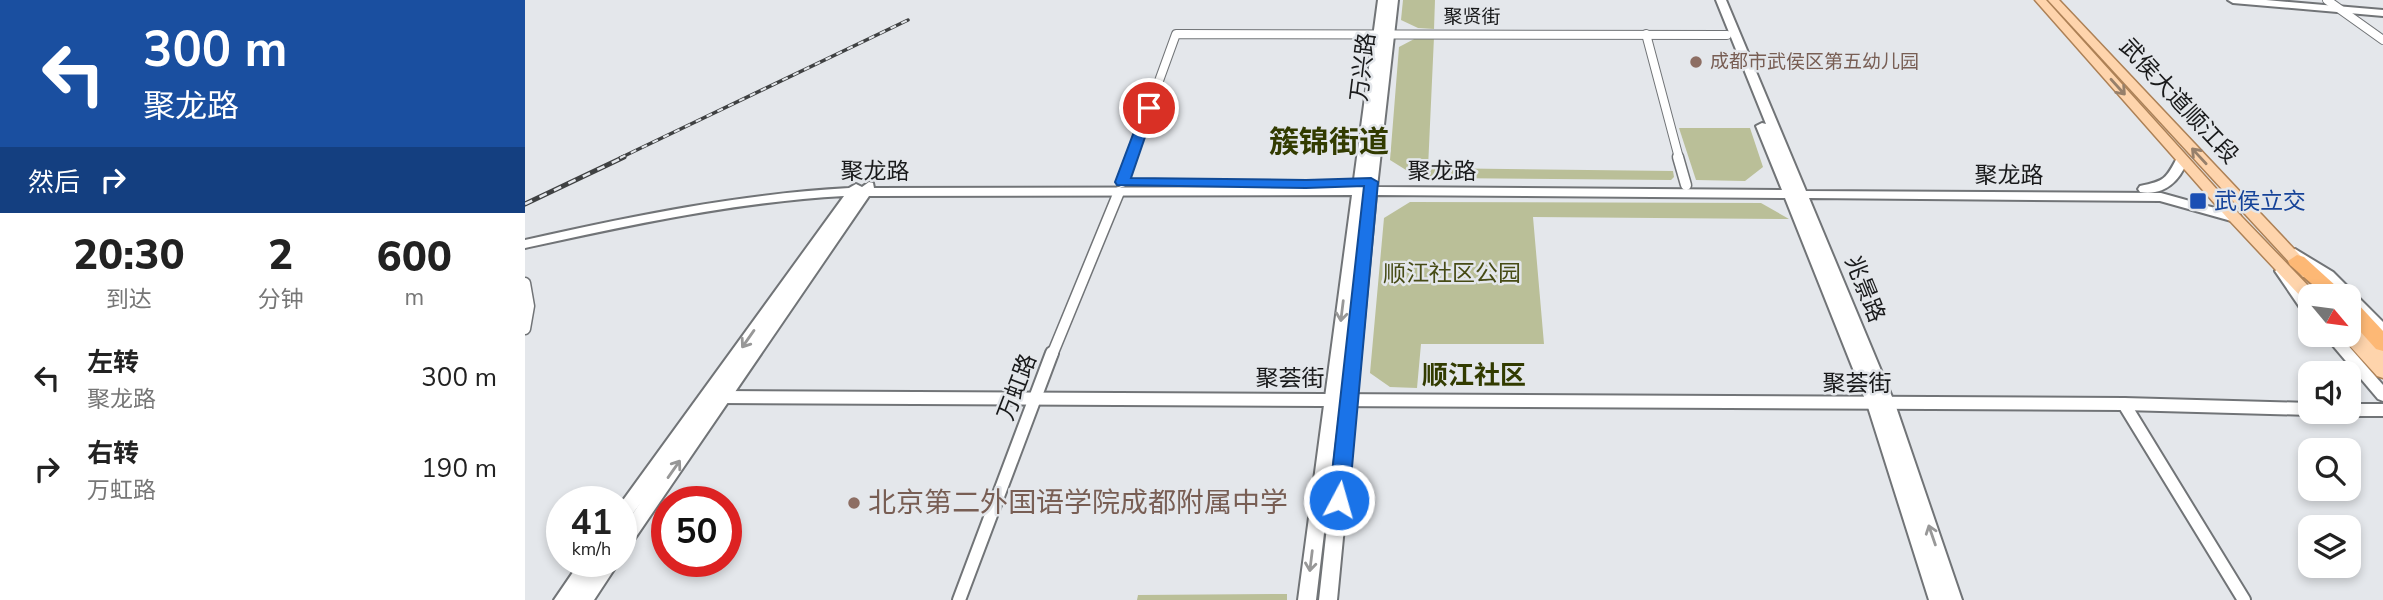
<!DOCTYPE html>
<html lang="zh">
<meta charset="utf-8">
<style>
:root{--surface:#fff;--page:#f2f2f2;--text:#222;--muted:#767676}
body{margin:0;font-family:"Nunito Sans","Noto Sans SC",sans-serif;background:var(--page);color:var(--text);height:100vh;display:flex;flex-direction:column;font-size:26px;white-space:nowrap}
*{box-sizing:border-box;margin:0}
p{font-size:23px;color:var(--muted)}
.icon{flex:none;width:38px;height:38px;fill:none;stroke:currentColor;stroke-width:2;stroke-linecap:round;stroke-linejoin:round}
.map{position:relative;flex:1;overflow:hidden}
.drawer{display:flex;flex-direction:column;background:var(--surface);width:525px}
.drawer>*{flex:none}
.top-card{background:#1a4fa0;color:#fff;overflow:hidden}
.needle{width:46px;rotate:119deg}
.fabs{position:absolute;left:1773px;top:284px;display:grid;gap:14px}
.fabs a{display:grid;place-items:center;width:63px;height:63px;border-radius:14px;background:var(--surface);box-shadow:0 4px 10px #0003;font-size:35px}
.speed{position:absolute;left:21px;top:486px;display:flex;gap:14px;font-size:35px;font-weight:700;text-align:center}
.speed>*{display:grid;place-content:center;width:91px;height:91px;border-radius:50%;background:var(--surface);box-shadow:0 4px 10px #0003;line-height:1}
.speed small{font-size:18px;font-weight:400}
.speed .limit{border:10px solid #d22;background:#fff;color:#111}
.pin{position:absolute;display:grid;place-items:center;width:60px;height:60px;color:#fff;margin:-30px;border:4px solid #fff;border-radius:50%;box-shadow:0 2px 7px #0007}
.me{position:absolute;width:77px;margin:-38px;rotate:6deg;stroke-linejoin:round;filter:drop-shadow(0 0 5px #0008)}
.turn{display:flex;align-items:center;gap:24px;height:147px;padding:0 28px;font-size:32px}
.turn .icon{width:91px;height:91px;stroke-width:2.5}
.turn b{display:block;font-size:49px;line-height:60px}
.then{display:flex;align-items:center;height:66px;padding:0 28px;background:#0003;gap:14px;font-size:26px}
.eta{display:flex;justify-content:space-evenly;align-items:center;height:119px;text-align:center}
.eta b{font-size:42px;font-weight:800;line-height:49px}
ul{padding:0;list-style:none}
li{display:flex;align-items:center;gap:21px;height:91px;padding:0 28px}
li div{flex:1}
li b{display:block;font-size:26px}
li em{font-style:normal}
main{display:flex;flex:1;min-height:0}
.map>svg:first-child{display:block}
.green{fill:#babf98}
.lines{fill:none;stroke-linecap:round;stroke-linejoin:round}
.street-far2-casing{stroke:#717477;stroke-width:10}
.street-far1-casing{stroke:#717477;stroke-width:13}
.street-casing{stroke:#717477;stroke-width:16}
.secondary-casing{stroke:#717477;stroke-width:4}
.primary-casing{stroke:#ad8156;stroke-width:3}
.highway-casing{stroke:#ad8156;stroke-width:4}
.street-far2{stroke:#fff;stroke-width:8}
.street-far1{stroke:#fff;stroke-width:10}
.street{stroke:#fff;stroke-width:12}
.secondary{fill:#fff;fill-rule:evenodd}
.primary{fill:#fed4ac;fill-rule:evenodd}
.highway{fill:#fdb875;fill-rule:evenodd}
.rail-far1-casing{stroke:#3f4142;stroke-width:3.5}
.rail-casing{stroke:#3f4142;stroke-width:5}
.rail-far1{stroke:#e4e7eb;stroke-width:2;stroke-dasharray:6;stroke-linecap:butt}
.rail{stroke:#e4e7eb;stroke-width:2.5;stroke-dasharray:8;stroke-linecap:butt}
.oneway{stroke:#97806b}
.oneway2{stroke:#989898}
.route{fill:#1a73e8;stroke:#114b97;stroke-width:2}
.education-dot{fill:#8d6e63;stroke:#e4e7eb;stroke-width:2.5}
.transit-dot{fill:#1a4fb4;stroke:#e4e7eb;stroke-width:2.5}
.labels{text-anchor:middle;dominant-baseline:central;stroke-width:5;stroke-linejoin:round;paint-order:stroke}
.far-street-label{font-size:19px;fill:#191a1b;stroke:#e4e7eb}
.far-education-label{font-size:19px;fill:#785e54;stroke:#e4e7eb;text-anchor:start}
.street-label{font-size:23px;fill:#191a1b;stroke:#e4e7eb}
.transit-label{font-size:23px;fill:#164399;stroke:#e4e7eb;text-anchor:start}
.park-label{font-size:23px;fill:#464b15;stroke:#e4e7eb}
.quarter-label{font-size:26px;font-weight:bold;fill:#323b00;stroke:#e4e7eb}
.near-education-label{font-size:28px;fill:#785e54;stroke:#e4e7eb;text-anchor:start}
.district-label{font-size:30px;font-weight:bold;fill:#323b00;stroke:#e4e7eb}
</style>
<main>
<section class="drawer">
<div class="top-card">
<div class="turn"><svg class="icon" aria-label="left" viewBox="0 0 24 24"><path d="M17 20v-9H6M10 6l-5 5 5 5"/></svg><div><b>300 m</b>聚龙路</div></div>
<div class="then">然后<svg class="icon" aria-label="right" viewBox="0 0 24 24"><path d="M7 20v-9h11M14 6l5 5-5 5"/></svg></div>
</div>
<div class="eta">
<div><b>20:30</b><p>到达</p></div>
<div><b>2</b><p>分钟</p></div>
<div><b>600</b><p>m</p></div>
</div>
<ul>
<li><svg class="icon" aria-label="left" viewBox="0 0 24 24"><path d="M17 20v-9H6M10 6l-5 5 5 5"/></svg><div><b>左转</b><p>聚龙路</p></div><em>300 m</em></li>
<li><svg class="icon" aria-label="right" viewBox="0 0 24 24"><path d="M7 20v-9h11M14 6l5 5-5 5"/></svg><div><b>右转</b><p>万虹路</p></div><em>190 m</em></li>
</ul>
</section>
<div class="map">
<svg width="1858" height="600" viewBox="0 0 1858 600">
<rect width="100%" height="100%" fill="#e4e7eb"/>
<g class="green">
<path d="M 878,0 L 910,0 L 909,29 L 893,28 L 876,20 Z"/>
<path d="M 893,37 L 909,37 L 903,168 L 1148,171 L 1149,177 L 1146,180 L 916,178 L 889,175 L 865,160 L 874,47 Z"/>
<path d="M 1154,128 L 1225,128 L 1238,167 L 1220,181 L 1171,180 Z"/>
<path d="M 885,202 L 1236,203 L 1264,219 L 1008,217 L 1019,344 L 896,344 L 892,388 L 865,387 L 845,373 L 859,218 Z"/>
<path d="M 762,594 L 762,600 L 612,600 L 613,595 Z"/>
</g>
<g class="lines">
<g class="street-far2-casing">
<g id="street-far2">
<path d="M 1802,0 L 1858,40"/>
<path d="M 1121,34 L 1154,158"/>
<path d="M 606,158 L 651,34 L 1202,35"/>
</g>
</g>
<g class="street-far1-casing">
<g id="street-far1">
<path d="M 1153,157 L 1161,185"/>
<path d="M 597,182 L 606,157"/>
<path d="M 0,283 L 4,306 L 0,329"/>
<path d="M 527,355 L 594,192"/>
</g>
</g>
<g class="street-casing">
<g id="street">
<path d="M 195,397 L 1599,404 L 1785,409"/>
<path d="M 1599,404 L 1719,600"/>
<path d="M 1824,410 L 1858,410"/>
<path d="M 434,600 L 527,353"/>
</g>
</g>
<g class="secondary-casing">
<g id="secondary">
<path d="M 853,0 L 863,0 L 856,55 L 863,0 L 873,0 L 852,187 L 1257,190 L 1231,126 L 1237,123 L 1241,124 L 1191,0 L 1201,0 L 1281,191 L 1636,193 L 1715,215 L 1716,218 L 1710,222 L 1635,201 L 1284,198 L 1370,404 L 1437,600 L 1404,600 L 1342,404 L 1260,198 L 851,195 L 812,600 L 794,600 L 825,316 L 791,600 L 773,600 L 827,195 L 344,196 L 102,550 L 96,552 L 96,530 L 116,502 L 102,522 L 96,524 L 96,503 L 319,196 C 211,202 106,225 0,248 L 0,240 C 107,216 214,194 324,188 L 331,184 L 337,187 L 344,182 L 348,183 L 349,188 L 828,187 Z"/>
<path d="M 1703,0 L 1741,0 L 1858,10 L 1858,16 L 1708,3 Z"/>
<path d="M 1657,155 L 1663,159 C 1655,181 1640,196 1615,192 L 1613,189 L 1615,186 C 1640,181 1641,179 1653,156 Z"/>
<path d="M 1770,249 L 1808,272 L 1858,322 L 1858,336 L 1853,335 L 1824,304 L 1824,296 L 1815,296 L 1798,278 L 1765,256 L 1763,253 Z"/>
<path d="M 1757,267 L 1762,268 L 1785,301 L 1785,317 L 1780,315 L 1750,271 Z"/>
<path d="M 1798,334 L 1813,334 L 1858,385 L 1858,401 L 1853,399 Z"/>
<path d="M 55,562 L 74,562 L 72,565 L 75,562 L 94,562 L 69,600 L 29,600 Z"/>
</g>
</g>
<g class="primary-casing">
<g id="primary">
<path d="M 1510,0 L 1521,0 L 1715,215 L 1793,296 L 1785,296 L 1785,301 L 1779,300 L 1705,221 Z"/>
<path d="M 1523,0 L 1534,0 L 1788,269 L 1791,273 L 1788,277 L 1778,277 Z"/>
<path d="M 1824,312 L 1830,313 L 1858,344 L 1858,378 L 1852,376 L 1814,334 L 1824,334 L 1824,329 L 1826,329 L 1824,327 Z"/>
</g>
</g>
<g class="highway-casing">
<g id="highway">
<path d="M 1772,255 L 1779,257 L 1822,296 L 1801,296 L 1765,265 L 1763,261 Z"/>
<path d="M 1824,300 L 1831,302 L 1858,331 L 1858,351 L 1851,349 L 1824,319 Z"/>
</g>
</g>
<use href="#street-far2" class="street-far2"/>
<use href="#street-far1" class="street-far1"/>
<use href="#street" class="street"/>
<use href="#secondary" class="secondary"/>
<use href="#primary" class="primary"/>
<use href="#highway" class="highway"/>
<g class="rail-far1-casing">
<path id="rail-far1" d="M 95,158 L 383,20"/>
</g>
<g class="rail-casing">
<path id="rail" d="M 0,204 L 99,157"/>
</g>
<use href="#rail-far1" class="rail-far1"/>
<use href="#rail" class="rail"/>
</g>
<defs><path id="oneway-shaft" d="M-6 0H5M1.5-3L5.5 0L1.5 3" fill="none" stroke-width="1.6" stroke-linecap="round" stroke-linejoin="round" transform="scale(1.75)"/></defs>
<g class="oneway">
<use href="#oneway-shaft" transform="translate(1593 87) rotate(48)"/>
<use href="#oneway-shaft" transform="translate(1674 156) rotate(-133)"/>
</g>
<g class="oneway2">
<use href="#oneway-shaft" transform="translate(817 311) rotate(97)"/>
<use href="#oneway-shaft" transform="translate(223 339) rotate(125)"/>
<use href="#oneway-shaft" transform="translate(149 469) rotate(-55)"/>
<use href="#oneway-shaft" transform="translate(1407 535) rotate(-109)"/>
<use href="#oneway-shaft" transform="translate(786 561) rotate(97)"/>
</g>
<path class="route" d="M 624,104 L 630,108 L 606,178 L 781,180 L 846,178 L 853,182 L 824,500 L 821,505 L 814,508 L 807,505 L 804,500 L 839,186 L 781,188 L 592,185 L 590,182 L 618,108 Z"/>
<g class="education-dot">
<circle cx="1171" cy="62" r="7"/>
<circle cx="329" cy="503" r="7"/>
</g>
<rect class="transit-dot" x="1664" y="192" width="18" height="18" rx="3.5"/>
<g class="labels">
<g class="far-street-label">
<text x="947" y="17">聚贤街</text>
</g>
<g class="far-education-label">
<text x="1185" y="62">成都市武侯区第五幼儿园</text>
</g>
<g class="street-label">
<text transform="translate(838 67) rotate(-83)">万兴路</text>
<text transform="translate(1654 101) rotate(47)">武侯大道顺江段</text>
<text x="350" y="171">聚龙路</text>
<text x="917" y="171">聚龙路</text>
<text x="1484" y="175">聚龙路</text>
<text transform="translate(1340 289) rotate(68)">兆景路</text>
<text x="765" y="378">聚荟街</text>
<text x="1332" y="383">聚荟街</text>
<text transform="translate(492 387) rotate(-69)">万虹路</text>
</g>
<g class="transit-label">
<text x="1689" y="201">武侯立交</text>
</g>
<g class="park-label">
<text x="927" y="273">顺江社区公园</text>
</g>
<g class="quarter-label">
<text x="949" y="375">顺江社区</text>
</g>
<g class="near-education-label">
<text x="343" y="503">北京第二外国语学院成都附属中学</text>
</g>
<g class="district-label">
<text x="804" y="142">簇锦街道</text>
</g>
</g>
</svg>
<div class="fabs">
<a><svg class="needle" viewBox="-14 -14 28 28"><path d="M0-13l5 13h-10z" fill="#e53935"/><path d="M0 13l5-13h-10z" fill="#767676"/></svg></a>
<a><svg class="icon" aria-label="sound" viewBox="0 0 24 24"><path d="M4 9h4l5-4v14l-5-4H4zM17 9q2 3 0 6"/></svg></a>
<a><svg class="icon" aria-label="search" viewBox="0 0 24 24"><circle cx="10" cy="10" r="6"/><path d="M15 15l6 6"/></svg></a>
<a><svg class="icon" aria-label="layers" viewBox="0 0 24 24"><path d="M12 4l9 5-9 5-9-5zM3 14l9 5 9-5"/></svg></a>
</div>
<div class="speed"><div>41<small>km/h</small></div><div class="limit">50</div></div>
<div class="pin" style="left:624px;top:108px;background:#d93025"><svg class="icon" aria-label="arrive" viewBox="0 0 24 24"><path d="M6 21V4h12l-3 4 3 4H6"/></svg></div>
<svg class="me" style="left:814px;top:500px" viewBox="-20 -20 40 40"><circle r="17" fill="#1a73e8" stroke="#fff" stroke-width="3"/><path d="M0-11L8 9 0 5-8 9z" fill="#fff"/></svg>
</div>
</main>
